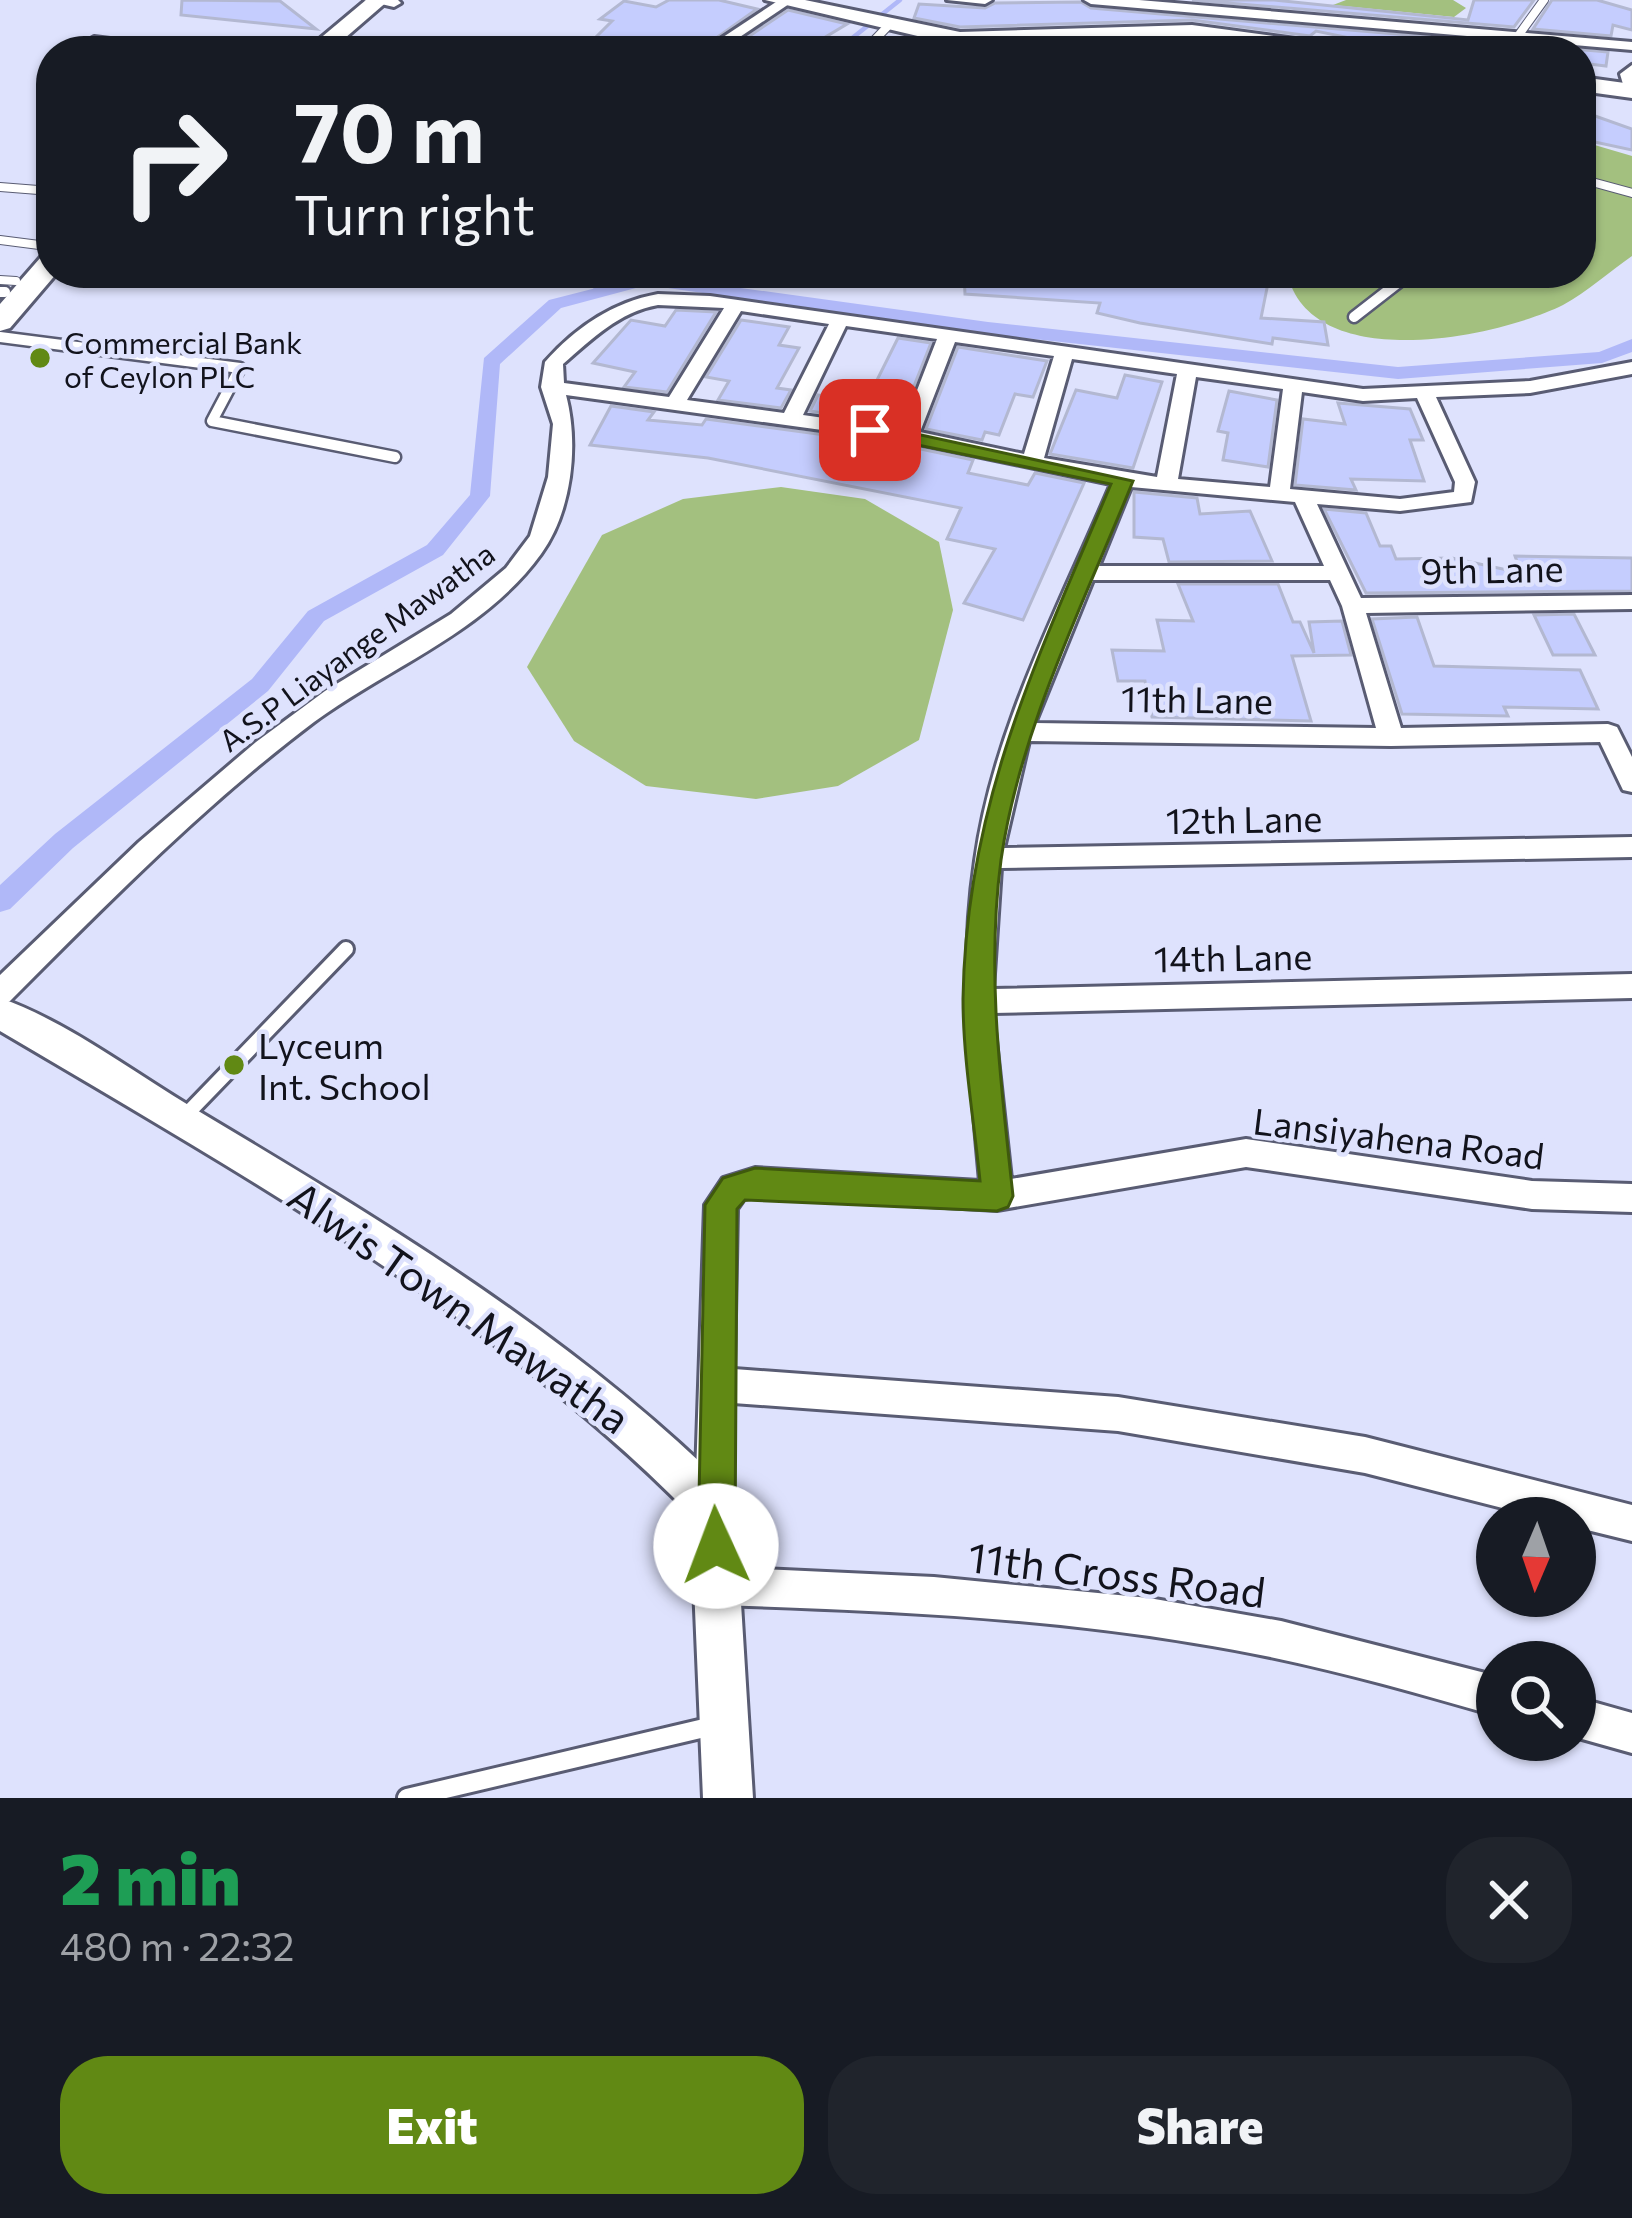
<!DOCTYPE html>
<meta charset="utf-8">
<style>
:root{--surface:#171b24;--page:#20242c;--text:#f1f3f6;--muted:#9ea1a6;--accent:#618914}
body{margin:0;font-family:Commissioner,sans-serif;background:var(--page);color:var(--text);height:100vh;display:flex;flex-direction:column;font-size:45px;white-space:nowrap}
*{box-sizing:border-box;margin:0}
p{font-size:39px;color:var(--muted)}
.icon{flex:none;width:66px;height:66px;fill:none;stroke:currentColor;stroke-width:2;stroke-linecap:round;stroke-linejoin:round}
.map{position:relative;height:1798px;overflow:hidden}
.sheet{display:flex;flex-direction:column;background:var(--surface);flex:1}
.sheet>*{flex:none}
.guide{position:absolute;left:36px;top:36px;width:1560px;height:252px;border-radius:48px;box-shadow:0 3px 9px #0004;background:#171b24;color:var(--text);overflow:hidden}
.needle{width:78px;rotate:182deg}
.buttons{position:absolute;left:1476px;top:1497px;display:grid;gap:24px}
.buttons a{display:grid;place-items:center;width:120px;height:120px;border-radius:50%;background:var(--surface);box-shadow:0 3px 9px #0004;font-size:60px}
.pin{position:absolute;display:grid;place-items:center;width:102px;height:102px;color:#fff;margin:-51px;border-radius:24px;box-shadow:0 6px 18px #0006}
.me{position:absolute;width:132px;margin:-66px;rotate:358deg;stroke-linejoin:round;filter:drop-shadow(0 0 9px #0008)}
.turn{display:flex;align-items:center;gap:42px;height:252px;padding:0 60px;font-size:54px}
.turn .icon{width:156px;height:156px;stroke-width:2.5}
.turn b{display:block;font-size:84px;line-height:102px}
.round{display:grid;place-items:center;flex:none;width:126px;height:126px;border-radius:48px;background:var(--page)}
.overview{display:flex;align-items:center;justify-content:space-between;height:204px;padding:0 60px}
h1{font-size:72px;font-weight:800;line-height:90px;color:#1e9e55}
.cta{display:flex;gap:24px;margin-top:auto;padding:24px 60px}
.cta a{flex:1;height:138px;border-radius:48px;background:var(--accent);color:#fff;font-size:48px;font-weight:800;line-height:138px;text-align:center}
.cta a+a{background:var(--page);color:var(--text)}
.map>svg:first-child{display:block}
.green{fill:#a3c07f}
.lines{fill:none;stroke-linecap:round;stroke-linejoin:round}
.stream-far1{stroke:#b0b8f8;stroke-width:4.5}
.stream{stroke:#b0b8f8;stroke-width:6}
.canal{fill:#b0b8f8;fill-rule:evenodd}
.building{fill:#c5cdfe;stroke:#b3b8d1;stroke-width:3}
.service-far3-casing{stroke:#595c73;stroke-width:10}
.service-far2-casing{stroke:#595c73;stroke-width:15}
.service-far1-casing{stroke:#595c73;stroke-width:20}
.service-casing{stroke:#595c73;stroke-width:24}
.minor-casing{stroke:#595c73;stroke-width:6}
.tertiary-casing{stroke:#595c73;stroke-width:6}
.primary-casing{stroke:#595c73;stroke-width:6}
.trunk-casing{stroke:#595c73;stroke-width:6}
.service-far3{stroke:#fff;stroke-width:8}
.service-far2{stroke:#fff;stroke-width:10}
.service-far1{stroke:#fff;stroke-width:14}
.service{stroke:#fff;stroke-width:18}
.minor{fill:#fff;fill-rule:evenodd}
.tertiary{fill:#fff;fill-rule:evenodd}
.primary{fill:#fff;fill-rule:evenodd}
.trunk{fill:#fff;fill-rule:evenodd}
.route{fill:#618914;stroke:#3f590d;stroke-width:3}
.poi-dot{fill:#618914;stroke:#dee2fd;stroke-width:4.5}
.labels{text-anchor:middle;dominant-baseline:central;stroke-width:9;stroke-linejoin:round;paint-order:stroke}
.far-poi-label{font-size:30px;fill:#12131c;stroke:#dee2fd;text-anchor:start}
.far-street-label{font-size:30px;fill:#12131c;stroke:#dee2fd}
.street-label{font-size:36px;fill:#12131c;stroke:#dee2fd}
.poi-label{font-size:36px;fill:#12131c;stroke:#dee2fd;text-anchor:start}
.near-street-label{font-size:42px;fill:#12131c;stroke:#dee2fd}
</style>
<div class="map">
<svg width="1632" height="1798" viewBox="0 0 1632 1798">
<rect width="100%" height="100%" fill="#dee2fd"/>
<g class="green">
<path d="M 1346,0 L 1453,0 L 1466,8 L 1454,17 L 1333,5 Z"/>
<path d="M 1581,141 L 1632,156 L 1632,256 C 1610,271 1587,292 1563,305 C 1496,338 1311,376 1287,273 L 1581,273 Z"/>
<path d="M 781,487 L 865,499 L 939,542 L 953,610 L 919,740 L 838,786 L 756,799 L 646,786 L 574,741 L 527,667 L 602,535 L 683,499 Z"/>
</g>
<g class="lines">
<g class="stream-far1">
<path d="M 836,51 L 900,0"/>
<path d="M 601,285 L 613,273"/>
</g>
<path class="stream" d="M 592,294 L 604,282"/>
<path class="canal" d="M 647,275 L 988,322 L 1398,367 L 1599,352 L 1632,339 L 1632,352 L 1602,363 L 1398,379 L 988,334 L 647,285 L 561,308 L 500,364 L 490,496 L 443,555 L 324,621 L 268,691 L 73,848 L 10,909 L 0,912 L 0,885 L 55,834 L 252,679 L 308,611 L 427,545 L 470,495 L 484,358 L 549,300 Z"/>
</g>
<g class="building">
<path d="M 182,0 L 280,1 L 316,29 L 181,15 Z"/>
<path d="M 669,0 L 719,0 L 757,9 L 698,51 L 582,51 L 612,21 L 600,19 L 624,1 L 656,7 Z"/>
<path d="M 1192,0 L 1274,0 L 1468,20 L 1474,0 L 1534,0 L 1514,27 Z"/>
<path d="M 1552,0 L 1597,0 L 1632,10 L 1632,30 L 1613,25 L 1611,36 L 1533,29 Z"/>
<path d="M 1081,2 L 1091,8 L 1608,52 L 1606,66 L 1581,63 L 1581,51 L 1413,51 L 1316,31 L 1310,36 L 1192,20 L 960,27 L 914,18 L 919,4 L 985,8 L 995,3 Z"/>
<path d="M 788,10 L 847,24 L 802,51 L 727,51 Z"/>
<path d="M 1192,42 L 1235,48 L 1179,44 L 1182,50 L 940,51 L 943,47 L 960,50 Z"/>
<path d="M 1581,111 L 1632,129 L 1632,150 L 1581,139 Z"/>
<path d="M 964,273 L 1270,273 L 1261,318 L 1324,322 L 1328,345 L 1273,338 L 1272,344 L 1140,323 L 1097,313 L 1100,303 L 965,294 Z"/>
<path d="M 676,310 L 716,312 L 667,392 L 624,387 L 635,372 L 593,363 L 631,320 L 665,326 Z"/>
<path d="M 741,320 L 789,327 L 779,345 L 799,348 L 777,388 L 791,390 L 781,408 L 718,400 L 729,381 L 706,377 Z"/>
<path d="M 898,338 L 931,343 L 914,386 L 877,380 Z"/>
<path d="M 958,347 L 1047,361 L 1033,397 L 1015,394 L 999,435 L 985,432 L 982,440 L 926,429 Z"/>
<path d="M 1125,375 L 1162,382 L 1133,468 L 1050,454 L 1076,390 L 1117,398 Z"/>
<path d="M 1229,391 L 1277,400 L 1268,467 L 1223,460 L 1228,433 L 1218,431 Z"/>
<path d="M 818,395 L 858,402 L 850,417 L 810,411 Z"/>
<path d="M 1338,403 L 1410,409 L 1423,440 L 1410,440 L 1424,481 L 1351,479 L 1356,490 L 1295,485 L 1303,419 L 1345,424 Z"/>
<path d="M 611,406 L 654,412 L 648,420 L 702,425 L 706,419 L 840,437 L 834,448 L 910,462 L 916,448 L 973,460 L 968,473 L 1028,485 L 1035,473 L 1084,483 L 1023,620 L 964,603 L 995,549 L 947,539 L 961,508 L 708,458 L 590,445 Z"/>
<path d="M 1134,492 L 1197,498 L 1200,514 L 1250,511 L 1272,561 L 1169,562 L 1163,539 L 1134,537 Z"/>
<path d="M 1324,509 L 1366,513 L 1380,546 L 1391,546 L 1396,559 L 1452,558 L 1521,573 L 1515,556 L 1632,558 L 1632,591 L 1366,593 Z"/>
<path d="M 1178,584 L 1278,584 L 1293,622 L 1300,622 L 1314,653 L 1309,622 L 1342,621 L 1351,655 L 1292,656 L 1311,721 L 1152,717 L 1145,681 L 1118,681 L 1112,650 L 1164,651 L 1157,620 L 1193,621 Z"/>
<path d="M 1574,614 L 1595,655 L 1553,655 L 1534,615 Z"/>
<path d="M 1417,617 L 1434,666 L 1580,670 L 1598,709 L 1504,707 L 1508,716 L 1402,714 L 1372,619 Z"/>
</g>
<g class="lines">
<g class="service-far3-casing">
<g id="service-far3">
<path d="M 1518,36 L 1544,0"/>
<path d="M 347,43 L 431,51"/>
<path d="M 864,51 L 887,27"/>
<path d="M 1581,179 L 1632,193"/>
<path d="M 0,187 L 51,191"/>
<path d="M 0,240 L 47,246"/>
<path d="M 367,273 L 375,280"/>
<path d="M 0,280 L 16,281"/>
<path d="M 1395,285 L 1411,273"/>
</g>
</g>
<g class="service-far2-casing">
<g id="service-far2">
<path d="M 0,292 L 5,292"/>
<path d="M 1354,317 L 1399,282"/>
<path d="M 0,337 L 240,368 L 212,421 L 395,457"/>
</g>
</g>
<g class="service-far1-casing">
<path id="service-far1" d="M 183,1118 L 346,949"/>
</g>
<g class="service-casing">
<path id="service" d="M 407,1798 L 717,1725"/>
</g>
<g class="minor-casing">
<g id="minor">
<path d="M 364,0 L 398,0 L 401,3 L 394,7 Z"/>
<path d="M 779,0 L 792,2 L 719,51 L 702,51 Z"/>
<path d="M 947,0 L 992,0 L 985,4 Z"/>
<path d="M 1084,0 L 1139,0 L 1632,42 L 1632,50 L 1091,4 Z"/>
<path d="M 94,37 L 175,47 L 182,51 L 89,44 L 87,41 Z"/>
<path d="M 1632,65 L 1632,95 L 1625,91 L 1620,74 Z"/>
<path d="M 658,294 L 710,296 L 1363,389 L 1530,381 L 1632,362 L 1632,374 L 1530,393 L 1436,397 L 1475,482 L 1471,502 L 1400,511 L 1317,504 L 1361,598 L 1632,595 L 1632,609 L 1366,613 L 1401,728 L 1608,724 L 1617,727 L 1632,757 L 1632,792 L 1623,790 L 1600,742 L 1391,746 L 1029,741 L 1004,848 L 1632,837 L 1632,857 L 1001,868 L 993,989 L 1632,974 L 1632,998 L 993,1013 L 1011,1179 L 1246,1139 L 1532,1181 L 1632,1184 L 1632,1212 L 1532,1209 L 1246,1167 L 997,1210 L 755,1196 L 744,1199 L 737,1209 L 734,1369 L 1118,1397 L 1365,1437 L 1632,1505 L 1632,1541 L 1575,1527 L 1575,1518 L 1542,1518 L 1365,1473 L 1118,1431 L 733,1403 L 731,1506 L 726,1519 L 713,1524 L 700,1519 L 695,1506 L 705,1205 L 723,1178 L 755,1168 L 980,1181 C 970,1073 959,968 975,861 C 993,728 1061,603 1111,484 L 909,442 L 566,395 C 579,445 572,511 541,554 C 485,632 389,667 314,722 C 204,805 107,904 10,1001 L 0,1005 L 0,975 L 139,842 L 256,742 L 325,691 L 451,614 L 506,568 L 530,536 L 548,477 L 553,424 L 541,387 L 545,362 C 575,328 613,302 658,294 ZM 658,305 L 724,308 L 669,397 L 564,383 L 563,364 C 593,338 619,312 658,305 ZM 741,311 L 829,324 L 784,413 L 687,400 ZM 846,326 L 937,339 L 902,429 L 803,415 ZM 955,342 L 1054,356 L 1024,454 L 920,432 ZM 1072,359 L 1177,374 L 1157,477 L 1044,458 ZM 1196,377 L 1283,389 L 1270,487 L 1178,479 ZM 1302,392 L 1363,401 L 1417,398 L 1455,482 L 1454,492 L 1400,499 L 1290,489 ZM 1131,487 L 1295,502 L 1324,566 L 1099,566 ZM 1093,580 L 1330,580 L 1342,606 L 1376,728 L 1035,723 Z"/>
<path d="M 719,1567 L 934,1577 L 1149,1598 L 1281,1621 L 1497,1676 L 1497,1716 C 1397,1687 1297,1659 1194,1643 C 1037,1617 877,1610 719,1605 L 706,1599 L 700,1586 L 706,1573 Z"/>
<path d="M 1575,1697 L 1632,1713 L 1632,1753 L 1575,1737 Z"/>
</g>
</g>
<g class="tertiary-casing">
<path id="tertiary" d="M 0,998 C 66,1021 130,1070 190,1106 C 379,1219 572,1334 729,1490 L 735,1506 L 753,1798 L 703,1798 L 691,1515 C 498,1318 237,1171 0,1031 Z"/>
</g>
<g class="primary-casing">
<g id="primary">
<path d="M 765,0 L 805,0 L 960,32 L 1192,25 L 1332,44 L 1343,51 L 1286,51 L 1192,37 L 960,46 Z"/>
<path d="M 1581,77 L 1632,84 L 1632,98 L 1581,91 Z"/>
</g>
</g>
<g class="trunk-casing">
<g id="trunk">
<path d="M 366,0 L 389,0 L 330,51 L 305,51 Z"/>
<path d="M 51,255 L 51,273 L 57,273 L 10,328 L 0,331 L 0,304 L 41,257 Z"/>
</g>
</g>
<use href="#service-far3" class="service-far3"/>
<use href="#service-far2" class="service-far2"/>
<use href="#service-far1" class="service-far1"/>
<use href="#service" class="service"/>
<use href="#minor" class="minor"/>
<use href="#tertiary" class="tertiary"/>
<use href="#primary" class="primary"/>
<use href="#trunk" class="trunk"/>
</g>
<path class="route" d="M 870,424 L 1133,481 C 1084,603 1020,728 1001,860 C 986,973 1001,1084 1013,1196 L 1008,1207 L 997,1211 L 745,1200 L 737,1209 L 735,1546 L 730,1559 L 716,1565 L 703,1559 L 698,1546 L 705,1205 L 723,1178 L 755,1168 L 980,1181 C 974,1121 963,1058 963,999 C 966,803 1037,660 1111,484 L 863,434 L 860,430 Z"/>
<g class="poi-dot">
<circle cx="40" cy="358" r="12"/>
<circle cx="234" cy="1065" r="12"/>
</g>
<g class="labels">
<g class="far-poi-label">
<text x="64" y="341">Commercial Bank<tspan x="64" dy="34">of Ceylon PLC</tspan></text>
</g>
<g class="far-street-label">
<text transform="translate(356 646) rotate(-36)">A.S.P Liayange Mawatha</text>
</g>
<g class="street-label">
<text transform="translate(1492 568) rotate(-1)">9th Lane</text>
<text transform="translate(1197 698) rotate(1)">11th Lane</text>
<text transform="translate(1244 818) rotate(-1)">12th Lane</text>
<text transform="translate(1233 956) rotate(-1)">14th Lane</text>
<text transform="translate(1399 1137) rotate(7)">Lansiyahena Road</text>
</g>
<g class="poi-label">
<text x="258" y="1044">Lyceum<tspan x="258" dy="41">Int. School</tspan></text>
</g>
<g class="near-street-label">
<text transform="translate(460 1306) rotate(35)">Alwis Town Mawatha</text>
<text transform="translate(1117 1573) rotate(7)">11th Cross Road</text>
</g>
</g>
</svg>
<div class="buttons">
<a><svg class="needle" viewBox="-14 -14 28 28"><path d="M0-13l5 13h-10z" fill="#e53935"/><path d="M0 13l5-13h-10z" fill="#9ea1a6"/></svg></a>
<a><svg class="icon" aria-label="search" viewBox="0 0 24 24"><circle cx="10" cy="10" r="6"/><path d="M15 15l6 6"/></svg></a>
</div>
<div class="pin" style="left:870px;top:430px;background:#d93025"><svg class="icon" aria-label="arrive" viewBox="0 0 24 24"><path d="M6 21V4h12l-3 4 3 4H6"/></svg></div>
<svg class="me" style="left:716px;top:1546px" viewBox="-20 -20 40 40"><circle r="19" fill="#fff"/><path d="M0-13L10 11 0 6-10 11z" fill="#618914"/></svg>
<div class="guide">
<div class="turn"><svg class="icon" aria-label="right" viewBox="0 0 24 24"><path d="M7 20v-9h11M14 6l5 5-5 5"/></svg><div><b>70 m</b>Turn right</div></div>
</div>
</div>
<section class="sheet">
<div class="overview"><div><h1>2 min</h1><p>480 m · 22:32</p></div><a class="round"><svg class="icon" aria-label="close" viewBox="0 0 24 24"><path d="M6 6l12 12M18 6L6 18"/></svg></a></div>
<div class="cta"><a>Exit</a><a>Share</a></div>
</section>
